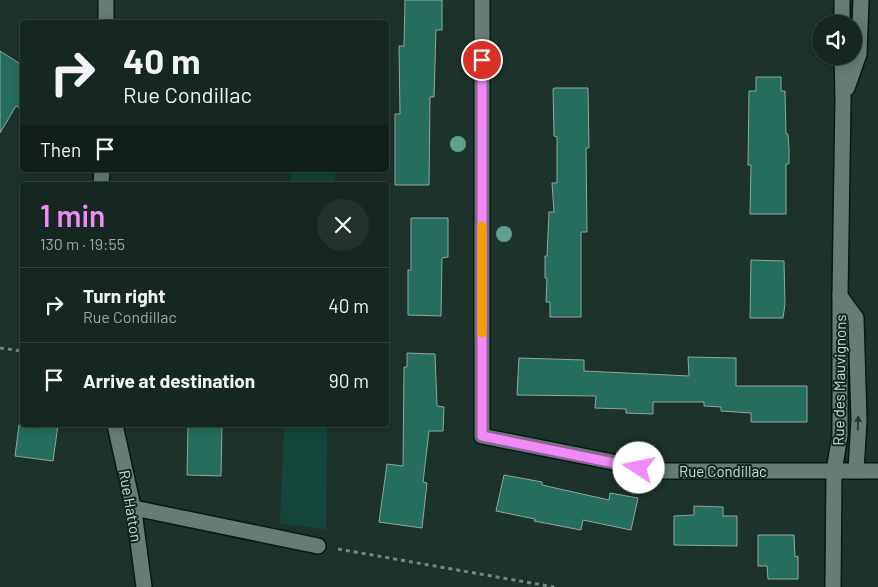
<!DOCTYPE html>
<meta charset="utf-8">
<style>
:root{--surface:#162621;--page:#23322e;--text:#f1f3f6;--muted:#9ea5a5;--line:#35433f;--accent:#ef8bf6}
body{margin:0;font-family:Barlow,sans-serif;background:var(--page);color:var(--text);height:100vh;display:flex;flex-direction:column;font-size:19px;white-space:nowrap}
*{box-sizing:border-box;margin:0}
p{font-size:16px;color:var(--muted)}
.icon{flex:none;width:28px;height:28px;fill:none;stroke:currentColor;stroke-width:2;stroke-linecap:round;stroke-linejoin:round}
.map{position:relative;flex:1;overflow:hidden}
.side{position:absolute;left:20px;top:182px;width:369px;height:245px;display:flex;flex-direction:column;background:var(--surface);border-radius:5px;box-shadow:0 2px 12px #0003,0 0 0 1px var(--line)}
.side>*{flex:none}
.guide{position:absolute;left:20px;top:20px;width:369px;height:152px;border-radius:5px;box-shadow:0 2px 12px #0003,0 0 0 1px var(--line);background:#162621;color:var(--text);overflow:hidden}
.tools{position:absolute;left:812px;top:15px;display:grid;gap:10px}
.tools a{display:grid;place-items:center;width:50px;height:50px;border-radius:50%;background:var(--surface);box-shadow:0 2px 12px #0003,0 0 0 1px var(--line);font-size:25px}
.pin{position:absolute;display:grid;place-items:center;width:42px;height:42px;color:#fff;margin:-21px;border:2px solid #fff;border-radius:50%;box-shadow:0 1px 5px #0007}
.me{position:absolute;width:55px;margin:-28px;rotate:281deg;stroke-linejoin:round;filter:drop-shadow(0 0 4px #0008)}
.turn{display:flex;align-items:center;gap:18px;height:105px;padding:0 20px;font-size:22px}
.turn .icon{width:65px;height:65px;stroke-width:2.5}
.turn b{display:block;font-size:35px;line-height:42px}
.then{display:flex;align-items:center;height:48px;padding:0 20px;background:#0003;gap:10px;font-size:19px}
.round{display:grid;place-items:center;flex:none;width:52px;height:52px;border-radius:26px;background:var(--page)}
.overview{display:flex;align-items:center;justify-content:space-between;height:85px;padding:0 20px}
h1{font-size:30px;font-weight:600;line-height:38px;color:var(--accent)}
ul{padding:0;list-style:none}
li{display:flex;align-items:center;gap:15px;height:75px;padding:0 20px;border-top:1px solid var(--line)}
li div{flex:1}
li b{display:block;font-size:19px}
li em{font-style:normal}
.map>svg:first-child{display:block}
.green{fill:#13453a}
.building{fill:#256e5d;stroke:#90a7a0}
.lines{fill:none;stroke-linecap:round;stroke-linejoin:round}
.lane-casing{stroke:#061915;stroke-width:18}
.street-casing{stroke:#061915;stroke-width:18}
.path{stroke:#778782;stroke-width:3;stroke-dasharray:4 4;stroke-linecap:butt}
.lane{stroke:#667c75;stroke-width:15}
.street{stroke:#667c75;stroke-width:15}
.tree{fill:#5ea18e}
.oneway{fill:#243933}
.route-casing{stroke:#9b5aa0;stroke-width:12}
.route{stroke:#ef8bf6;stroke-width:9}
.slow{stroke:#f59e0b;stroke-width:9}
.labels{text-anchor:middle;dominant-baseline:central;stroke-width:4;stroke-linejoin:round;paint-order:stroke}
.street-label{font-size:15px;fill:#cfdbd7;stroke:#142822}
</style>
<div class="map">
<svg width="878" height="587" viewBox="0 0 878 587">
<rect width="100%" height="100%" fill="#1e322c"/>
<g class="green">
<rect x="291" y="170" width="44" height="15"/>
<path d="M 284,425 L 327,425 L 326,530 L 280,523 Z"/>
</g>
<g class="building">
<path d="M 405,0 L 442,0 L 442,30 L 436,30 L 434,97 L 430,97 L 429,185 L 395,185 L 395,114 L 400,114 L 399,46 L 404,46 Z"/>
<path d="M 0,51 L 22,65 L 22,109 L 16,106 L 0,133 Z"/>
<path d="M 756,77 L 781,77 L 781,91 L 785,91 L 786,134 L 788,134 L 789,149 L 789,164 L 786,164 L 786,214 L 750,214 L 751,165 L 748,165 L 749,91 L 756,91 Z"/>
<path d="M 554,88 L 588,88 L 589,148 L 586,148 L 587,232 L 581,232 L 581,317 L 550,317 L 550,302 L 546,302 L 547,278 L 545,278 L 545,256 L 547,256 L 549,212 L 554,212 L 552,183 L 557,183 L 557,137 L 554,136 L 553,89 Z"/>
<path d="M 411,218 L 448,218 L 448,257 L 442,258 L 441,316 L 408,315 L 408,270 L 411,270 Z"/>
<path d="M 751,260 L 784,261 L 785,304 L 783,318 L 750,318 Z"/>
<path d="M 407,353 L 435,354 L 437,406 L 444,407 L 443,431 L 429,431 L 423,482 L 427,483 L 422,528 L 379,522 L 387,464 L 403,466 L 404,367 L 407,367 Z"/>
<path d="M 688,357 L 736,358 L 736,386 L 807,386 L 807,422 L 751,422 L 751,413 L 721,411 L 721,407 L 704,406 L 704,402 L 653,402 L 653,414 L 626,413 L 626,409 L 595,408 L 596,396 L 517,395 L 519,358 L 584,360 L 584,371 L 689,376 Z"/>
<path d="M 19,425 L 58,425 L 53,461 L 15,456 Z"/>
<path d="M 188,425 L 222,425 L 221,476 L 187,475 Z"/>
<path d="M 504,475 L 542,482 L 542,485 L 609,500 L 610,493 L 638,498 L 631,530 L 583,520 L 581,530 L 534,521 L 535,519 L 496,511 Z"/>
<path d="M 694,506 L 723,507 L 723,516 L 737,516 L 737,546 L 674,545 L 674,516 L 694,515 Z"/>
<path d="M 758,535 L 794,535 L 795,557 L 798,556 L 798,579 L 768,579 L 767,566 L 758,566 Z"/>
</g>
<g class="lines">
<g class="lane-casing">
<path id="lane" d="M 134,508 L 318,546"/>
</g>
<g class="street-casing">
<g id="street">
<path d="M 482,0 L 482,436 L 658,471 L 878,471"/>
<path d="M 842,0 L 842,24"/>
<path d="M 106,22 L 106,0"/>
<path d="M 847,88 L 859,54 L 861,0"/>
<path d="M 101,185 L 102,170"/>
<path d="M 840,296 L 856,318 L 859,420 L 856,471"/>
<path d="M 115,425 L 134,511 L 144,587"/>
<path d="M 833,587 L 834,471 L 840,435 L 840,296 L 843,99 L 842,56"/>
</g>
</g>
<g class="path">
<path d="M 0,348 L 22,351"/>
<path d="M 338,549 L 554,587"/>
</g>
<use href="#lane" class="lane"/>
<use href="#street" class="street"/>
</g>
<g class="tree">
<circle cx="458" cy="144" r="8"/>
<circle cx="504" cy="234" r="8"/>
</g>
<defs><path id="oneway-solid" d="M-6-.8H1V-3.2L6.5 0L1 3.2V.8H-6Z" transform="scale(1.25)"/></defs>
<use class="oneway" href="#oneway-solid" transform="translate(858 423) rotate(-88)"/>
<g class="lines">
<g class="route-casing">
<path id="route" d="M 482,60 L 482,436 L 639,468"/>
</g>
<use href="#route" class="route"/>
<path class="slow" d="M 482,333 L 482,226"/>
</g>
<g class="labels">
<g class="street-label">
<text transform="translate(839 380) rotate(-89)">Rue des Mauvignons</text>
<text x="723" y="471">Rue Condillac</text>
<text transform="translate(131 506) rotate(80)">Rue Hatton</text>
</g>
</g>
</svg>
<div class="tools">
<a><svg class="icon" aria-label="sound" viewBox="0 0 24 24"><path d="M4 9h4l5-4v14l-5-4H4zM17 9q2 3 0 6"/></svg></a>
</div>
<div class="pin" style="left:482px;top:60px;background:#d93025"><svg class="icon" aria-label="arrive" viewBox="0 0 24 24"><path d="M6 21V4h12l-3 4 3 4H6"/></svg></div>
<svg class="me" style="left:639px;top:468px" viewBox="-20 -20 40 40"><circle r="19" fill="#fff"/><path d="M0-13L10 11 0 6-10 11z" fill="#ef8bf6"/></svg>
<div class="guide">
<div class="turn"><svg class="icon" aria-label="right" viewBox="0 0 24 24"><path d="M7 20v-9h11M14 6l5 5-5 5"/></svg><div><b>40 m</b>Rue Condillac</div></div>
<div class="then">Then<svg class="icon" aria-label="arrive" viewBox="0 0 24 24"><path d="M6 21V4h12l-3 4 3 4H6"/></svg></div>
</div>
<section class="side">
<div class="overview"><div><h1>1 min</h1><p>130 m · 19:55</p></div><a class="round"><svg class="icon" aria-label="close" viewBox="0 0 24 24"><path d="M6 6l12 12M18 6L6 18"/></svg></a></div>
<ul>
<li><svg class="icon" aria-label="right" viewBox="0 0 24 24"><path d="M7 20v-9h11M14 6l5 5-5 5"/></svg><div><b>Turn right</b><p>Rue Condillac</p></div><em>40 m</em></li>
<li><svg class="icon" aria-label="arrive" viewBox="0 0 24 24"><path d="M6 21V4h12l-3 4 3 4H6"/></svg><div><b>Arrive at destination</b></div><em>90 m</em></li>
</ul>
</section>
</div>
